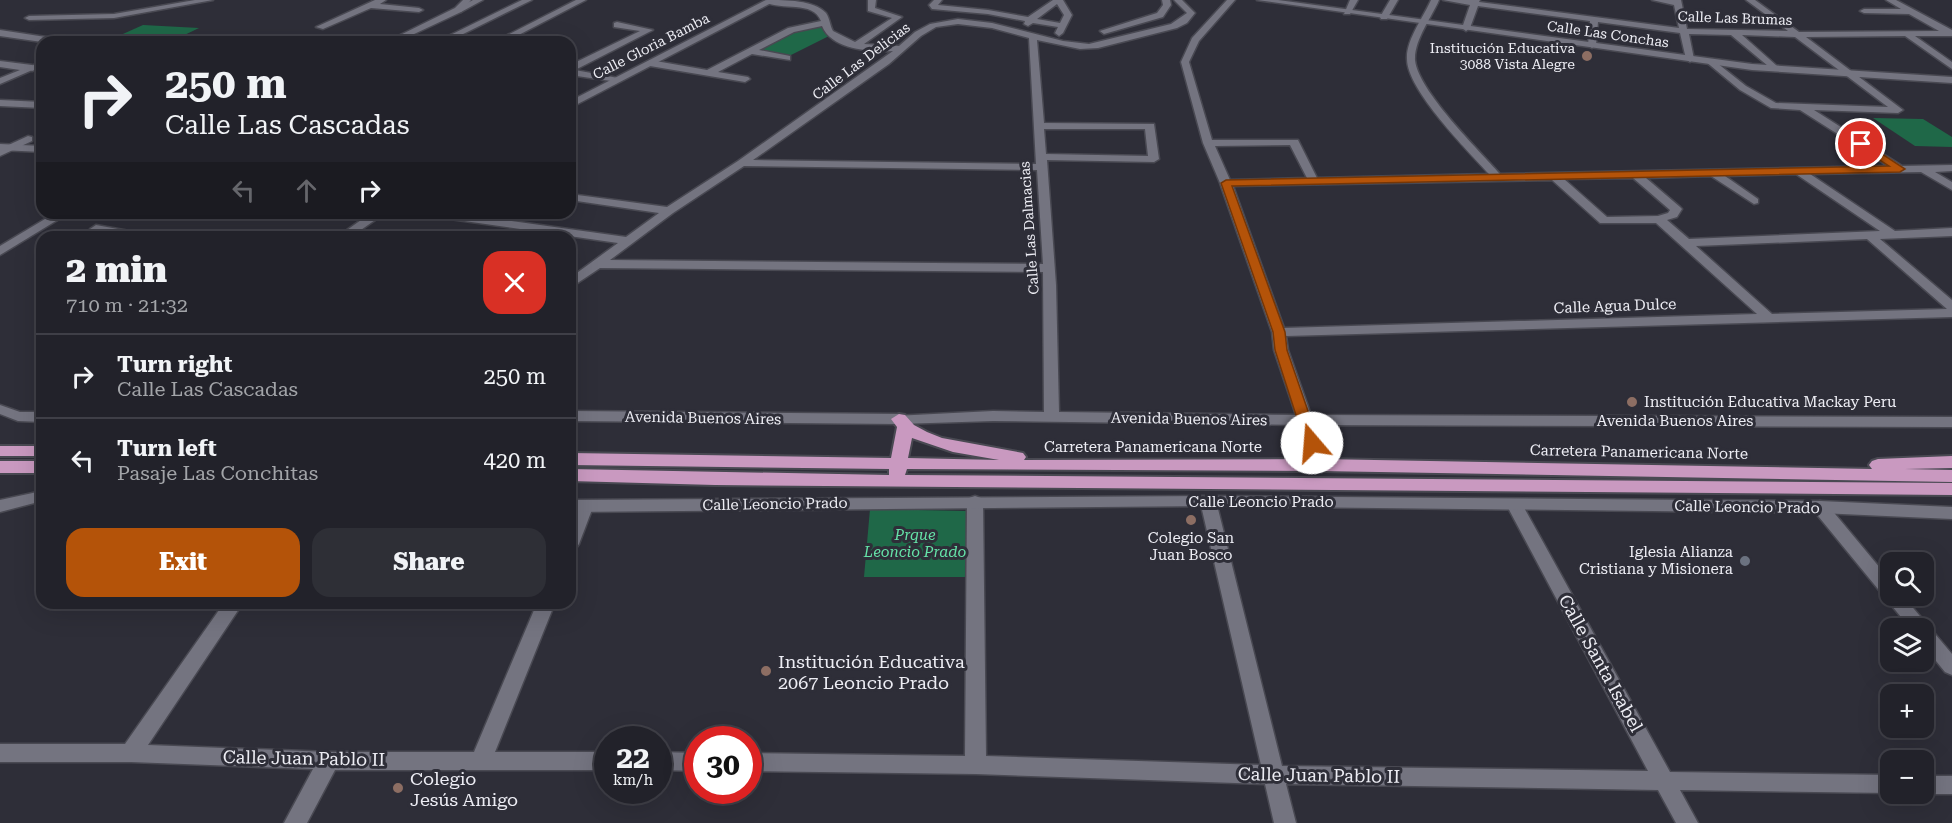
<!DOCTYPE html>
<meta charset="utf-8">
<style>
:root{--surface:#22222a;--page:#2e2f36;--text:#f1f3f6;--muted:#a2a4a8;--line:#3f3f47;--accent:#b45309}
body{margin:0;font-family:"Roboto Serif",serif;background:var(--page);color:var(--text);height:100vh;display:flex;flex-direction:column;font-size:22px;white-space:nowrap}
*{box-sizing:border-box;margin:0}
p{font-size:20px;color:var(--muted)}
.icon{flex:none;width:33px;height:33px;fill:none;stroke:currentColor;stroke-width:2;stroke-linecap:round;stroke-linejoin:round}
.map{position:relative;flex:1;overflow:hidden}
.details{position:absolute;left:36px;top:231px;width:540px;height:378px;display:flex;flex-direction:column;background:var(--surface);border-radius:18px;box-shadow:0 6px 24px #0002,0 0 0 2px var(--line)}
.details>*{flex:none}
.top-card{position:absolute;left:36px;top:36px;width:540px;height:183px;border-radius:18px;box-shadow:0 6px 24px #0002,0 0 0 2px var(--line);background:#22222a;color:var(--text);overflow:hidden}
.controls{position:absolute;left:1880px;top:552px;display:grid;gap:12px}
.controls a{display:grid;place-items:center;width:54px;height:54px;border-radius:12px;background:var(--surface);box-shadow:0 6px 24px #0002,0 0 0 2px var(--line);font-size:30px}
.speed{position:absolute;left:594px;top:726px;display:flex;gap:12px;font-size:30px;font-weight:700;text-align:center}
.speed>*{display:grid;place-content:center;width:78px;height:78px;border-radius:50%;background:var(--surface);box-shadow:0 6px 24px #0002,0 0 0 2px var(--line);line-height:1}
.speed small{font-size:15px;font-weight:400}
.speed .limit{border:9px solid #d22;background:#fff;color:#111}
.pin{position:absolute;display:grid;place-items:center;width:51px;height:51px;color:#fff;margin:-26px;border:3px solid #fff;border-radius:50%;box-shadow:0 2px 6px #0007}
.me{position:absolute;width:66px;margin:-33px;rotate:342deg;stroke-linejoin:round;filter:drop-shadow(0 0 4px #0008)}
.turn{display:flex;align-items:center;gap:21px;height:126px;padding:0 30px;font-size:27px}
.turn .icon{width:78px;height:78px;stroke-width:2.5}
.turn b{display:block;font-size:42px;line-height:51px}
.lanes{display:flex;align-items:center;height:57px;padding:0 30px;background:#0003;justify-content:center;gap:30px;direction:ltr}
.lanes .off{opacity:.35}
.round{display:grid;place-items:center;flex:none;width:63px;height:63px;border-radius:18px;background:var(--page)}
.head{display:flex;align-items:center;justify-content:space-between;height:102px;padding:0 30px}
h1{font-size:36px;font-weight:800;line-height:45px}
.action{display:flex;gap:12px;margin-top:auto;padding:12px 30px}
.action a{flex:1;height:69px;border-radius:18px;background:var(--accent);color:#fff;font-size:24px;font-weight:800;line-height:69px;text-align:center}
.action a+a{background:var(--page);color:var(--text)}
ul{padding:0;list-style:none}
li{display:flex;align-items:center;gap:18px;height:84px;padding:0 30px;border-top:2px solid var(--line)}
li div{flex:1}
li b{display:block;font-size:22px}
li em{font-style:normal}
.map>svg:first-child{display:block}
.green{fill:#1f6848}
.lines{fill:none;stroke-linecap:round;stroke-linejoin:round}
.minor-casing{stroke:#494952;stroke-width:3}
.tertiary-casing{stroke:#494952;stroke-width:3}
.secondary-casing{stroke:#494952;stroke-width:3}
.trunk-casing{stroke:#494952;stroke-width:4}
.minor{fill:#747480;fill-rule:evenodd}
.tertiary{fill:#747480;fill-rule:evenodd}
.secondary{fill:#747480;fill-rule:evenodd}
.trunk{fill:#c999c0;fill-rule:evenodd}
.route{fill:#b45309;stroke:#753606;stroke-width:1.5}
.education-dot{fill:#8d6e63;stroke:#2e2e38;stroke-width:2}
.worship-dot{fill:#6b7280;stroke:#2e2e38;stroke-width:2}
.labels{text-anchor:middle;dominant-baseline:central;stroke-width:6;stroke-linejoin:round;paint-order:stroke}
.far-street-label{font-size:14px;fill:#ececf3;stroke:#2e2e38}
.far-poi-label{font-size:14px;fill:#ececf3;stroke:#2e2e38;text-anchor:end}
.street-label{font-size:15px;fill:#ececf3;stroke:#2e2e38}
.poi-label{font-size:15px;fill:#ececf3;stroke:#2e2e38;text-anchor:start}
.park-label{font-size:15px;font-style:italic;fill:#65e3a8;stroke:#2e2e38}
.near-poi-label{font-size:18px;fill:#ececf3;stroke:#2e2e38;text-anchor:start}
.near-street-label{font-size:18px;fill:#ececf3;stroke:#2e2e38}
</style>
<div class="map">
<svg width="1952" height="823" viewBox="0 0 1952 823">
<rect width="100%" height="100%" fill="#2e2e38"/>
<g class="green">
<path d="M 143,25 L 199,28 L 170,42 L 105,42 Z"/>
<path d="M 821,26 L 829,36 L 789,56 L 759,51 L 795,31 Z"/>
<path d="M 1873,118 L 1923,119 L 1952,137 L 1952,147 L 1915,146 Z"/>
<path d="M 870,509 L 967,511 L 965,577 L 864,577 Z"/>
</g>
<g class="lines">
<g class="minor-casing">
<g id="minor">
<path d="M 195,0 L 213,0 L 114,18 L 29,20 L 25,18 L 29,16 L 114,14 Z"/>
<path d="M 375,0 L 386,0 L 380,4 L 419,8 L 423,10 L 419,12 L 371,8 L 323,29 L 316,27 Z"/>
<path d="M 473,0 L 483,0 L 461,12 L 454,10 Z"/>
<path d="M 522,0 L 532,0 L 447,42 L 436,42 Z"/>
<path d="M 576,0 L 586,0 L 505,42 L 494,42 Z"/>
<path d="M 767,0 C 786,0 814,0 826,13 C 830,19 830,26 833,31 L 855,42 L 892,18 L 868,11 L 868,0 L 876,0 L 875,8 L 902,17 L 864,44 L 899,46 L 915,32 L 930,24 L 958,19 L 992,23 L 1063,41 L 1089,44 L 1171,24 L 1187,13 L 1174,0 L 1182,0 L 1195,13 L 1187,23 L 1177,28 L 1098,48 L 1080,49 L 1037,40 L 1044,123 L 1154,124 L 1159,159 L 1154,162 L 1047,160 L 1056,285 L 1059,412 L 1296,415 L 1274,350 L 1272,332 L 1220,183 L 1203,143 L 1181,62 L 1192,38 L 1227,0 L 1235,0 L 1199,41 L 1189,62 L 1212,140 L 1298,140 L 1317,178 L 1489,174 C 1468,151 1407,90 1407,59 C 1406,40 1423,18 1431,0 L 1439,0 C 1432,17 1414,40 1415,60 C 1418,91 1479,150 1500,174 L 1888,166 L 1800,110 L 1771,108 L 1740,90 L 1705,61 L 1712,59 L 1746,86 L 1776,103 L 1888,107 L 1795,37 L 1742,35 L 1777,66 L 1779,68 L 1774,71 L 1731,35 L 1689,34 L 1694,59 L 1690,62 L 1686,59 L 1680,33 L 1598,22 L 1596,45 L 1592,48 L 1588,45 L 1590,21 L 1478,6 L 1470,28 L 1466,31 L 1462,28 L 1470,5 L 1443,0 L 1480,0 L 1479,2 L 1679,28 L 1674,5 L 1652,0 L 1681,0 L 1687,29 L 1788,31 L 1746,0 L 1755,0 L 1799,32 L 1939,31 L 1909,14 L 1864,13 L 1860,11 L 1864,9 L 1901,9 L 1886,0 L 1896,0 L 1952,30 L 1952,36 L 1915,36 L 1952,62 L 1952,69 L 1905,36 L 1806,37 L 1903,110 L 1898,113 L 1814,110 L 1902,166 L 1952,165 L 1952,171 L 1935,172 L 1952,182 L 1952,190 L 1921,172 L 1810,174 L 1895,231 L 1952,228 L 1952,236 L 1880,239 L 1952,300 L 1952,317 L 1286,336 L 1288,350 L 1311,415 L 1952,417 L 1952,427 L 1314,425 L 1328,465 L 1320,470 L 1312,465 L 1299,425 L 993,421 L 899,424 L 891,419 L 894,416 L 993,411 L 1044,412 L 1043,272 L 600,268 L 570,288 L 570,278 L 618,243 L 429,216 L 423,213 L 454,213 L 626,237 L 659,213 L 570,200 L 570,194 L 667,207 L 738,161 L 893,51 C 870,52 832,50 822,26 L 794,32 L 759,50 L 790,56 L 790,60 L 752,54 L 718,72 L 748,77 L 750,79 L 745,82 L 650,66 L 646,63 L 650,60 L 707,70 L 788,28 L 821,21 C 813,0 781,11 765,2 ZM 958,24 L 992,28 L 1029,38 L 1036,164 L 753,160 L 889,64 L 921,36 L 936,27 ZM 1044,129 L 1145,129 L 1148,156 L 1046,154 ZM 1290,145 L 1307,178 L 1230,180 L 1215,146 ZM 744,166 L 1037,170 L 1043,264 L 610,260 L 673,213 ZM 1796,174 L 1880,231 L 1689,239 L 1667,220 L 1677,217 L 1682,209 L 1680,207 L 1646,178 L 1711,176 L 1754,204 L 1758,203 L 1758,199 L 1725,176 ZM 1633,178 L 1670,210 L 1668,213 L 1658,216 L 1607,217 L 1564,179 ZM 1552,180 L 1600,223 L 1656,223 L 1757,314 L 1284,328 L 1233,186 ZM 1867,239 L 1947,309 L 1772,314 L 1696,246 Z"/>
<path d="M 934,0 L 942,0 L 938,5 L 988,10 L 1028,17 L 1053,0 L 1063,0 L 1072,15 L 1063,33 L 1059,36 L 1055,33 L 1058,27 L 1033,23 L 1028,26 L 1024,24 L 1025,21 L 988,14 L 932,9 L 929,5 ZM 1057,4 L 1064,15 L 1060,23 L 1037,19 Z"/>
<path d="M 1162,0 L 1170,0 L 1171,5 L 1163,17 L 1104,34 L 1100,31 L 1157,13 L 1163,5 Z"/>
<path d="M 1350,0 L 1358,0 L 1350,14 L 1344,14 Z"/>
<path d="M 1390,0 L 1398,0 L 1387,19 L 1381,19 L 1380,17 Z"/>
<path d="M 617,22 L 653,30 L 575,70 L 618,78 L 618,82 L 570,75 L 570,65 L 640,31 L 614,27 L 614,23 Z"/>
<path d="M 0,30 L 59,39 L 63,42 L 42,42 L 0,36 Z"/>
<path d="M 42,61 L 42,67 L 32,71 L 27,68 Z"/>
<path d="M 0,100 L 42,102 L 42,108 L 0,106 Z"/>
<path d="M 28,136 L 32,137 L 32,141 L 0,156 L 0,149 Z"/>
<path d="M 96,225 L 140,233 L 146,237 L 120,237 L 92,232 L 90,229 Z"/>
<path d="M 975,496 L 981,498 L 983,502 L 986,756 L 1261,765 L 1200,501 L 1202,497 L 1214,497 L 1216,501 L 1282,766 L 1648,771 L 1506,504 L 1508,500 L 1520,500 L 1522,504 L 1670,772 L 1890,775 L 1890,793 L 1680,790 L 1698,823 L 1676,823 L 1658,790 L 1286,784 L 1296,823 L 1274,823 L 1265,784 L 976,774 L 748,771 L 748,753 L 965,756 L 967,502 L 969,498 Z"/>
<path d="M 585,501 L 591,503 L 593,507 L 579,544 L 576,548 L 570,550 L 570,523 L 579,503 Z"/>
<path d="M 1820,501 L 1826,503 L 1890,580 L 1890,596 L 1903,596 L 1952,654 L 1952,675 L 1945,672 L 1923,645 L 1923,628 L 1910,628 L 1814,511 L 1812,507 L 1814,503 Z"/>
<path d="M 224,603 L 243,603 L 148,745 L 329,752 L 474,752 L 537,603 L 555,603 L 495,752 L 608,752 L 608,770 L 335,770 L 307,823 L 284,823 L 313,769 L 131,762 L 0,762 L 0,744 L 125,744 Z"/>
<path d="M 658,752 L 698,753 L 698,771 L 658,770 Z"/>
<path d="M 1923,776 L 1952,776 L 1952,794 L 1921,794 L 1923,794 Z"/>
</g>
</g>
<g class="tertiary-casing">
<g id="tertiary">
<path d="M 463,0 L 471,0 L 461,12 L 397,42 L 386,42 L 455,8 Z"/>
<path d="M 766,0 L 773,2 L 570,108 L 570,101 Z"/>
<path d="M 1257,0 L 1278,0 L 1752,64 L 1952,77 L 1952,83 L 1752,70 Z"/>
<path d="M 0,61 L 32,65 L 37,68 L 0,84 L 0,78 L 20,70 L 0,67 Z"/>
<path d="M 0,144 L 42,146 L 42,152 L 0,150 Z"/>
<path d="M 55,213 L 69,213 L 0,255 L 0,246 Z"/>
<path d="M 371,213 L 385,213 L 351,237 L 337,237 Z"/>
<path d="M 570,411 L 899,414 L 907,419 L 899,424 L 570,421 Z"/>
<path d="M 1208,496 L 1820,501 L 1952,507 L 1952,519 L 1820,513 L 1208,506 L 570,512 L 570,500 Z"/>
</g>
</g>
<g class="secondary-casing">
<g id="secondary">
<path d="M 0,405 L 20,412 L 42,412 L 42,422 L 18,421 L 0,414 Z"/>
<path d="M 42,491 L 42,501 L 0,512 L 0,500 Z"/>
</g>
</g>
<g class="trunk-casing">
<g id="trunk">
<path d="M 899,414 L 905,415 L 914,425 L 927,432 L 942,438 L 1023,453 L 1026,457 L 1024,460 L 1320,459 L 1872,469 L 1869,465 L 1872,461 L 1878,459 L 1952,456 L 1952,468 L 1905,469 L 1952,470 L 1952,482 L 1320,471 L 907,469 L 905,475 L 1952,483 L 1952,495 L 715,485 L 570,481 L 570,469 L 889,475 L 889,469 L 570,465 L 570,453 L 891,458 L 897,427 L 891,419 ZM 912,438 L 953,452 L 999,460 L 908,458 Z"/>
<rect x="0" y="446" width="42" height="10"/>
<rect x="0" y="461" width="42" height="12"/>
</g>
</g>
<use href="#minor" class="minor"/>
<use href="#tertiary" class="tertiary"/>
<use href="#secondary" class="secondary"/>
<use href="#trunk" class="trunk"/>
</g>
<path class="route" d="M 1858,142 L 1864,142 L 1905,169 L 1900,172 L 1232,186 L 1285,332 L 1287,350 L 1319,443 L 1312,447 L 1305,443 L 1275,350 L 1273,332 L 1221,183 L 1226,180 L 1889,166 L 1858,146 Z"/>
<g class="education-dot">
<circle cx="1587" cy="56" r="6"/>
<circle cx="1632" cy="402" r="6"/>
<circle cx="1191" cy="520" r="6"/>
<circle cx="766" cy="671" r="6"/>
<circle cx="398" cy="788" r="6"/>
</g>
<circle class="worship-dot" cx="1745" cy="561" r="6"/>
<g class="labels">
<g class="far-street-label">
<text transform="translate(1735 18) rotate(2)">Calle Las Brumas</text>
<text transform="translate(1608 34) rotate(8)">Calle Las Conchas</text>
<text transform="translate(651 46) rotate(-27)">Calle Gloria Bamba</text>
<text transform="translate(861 61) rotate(-37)">Calle Las Delicias</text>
<text transform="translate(1029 228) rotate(-94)">Calle Las Dalmacias</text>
</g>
<g class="far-poi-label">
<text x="1575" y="48">Institución Educativa<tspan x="1575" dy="16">3088 Vista Alegre</tspan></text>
</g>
<g class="street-label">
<text transform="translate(1615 306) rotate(-2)">Calle Agua Dulce</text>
<text transform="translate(703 418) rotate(1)">Avenida Buenos Aires</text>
<text transform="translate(1189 419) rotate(1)">Avenida Buenos Aires</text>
<text x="1675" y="421">Avenida Buenos Aires</text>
<text x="1153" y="447">Carretera Panamericana Norte</text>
<text transform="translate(1639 452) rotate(1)">Carretera Panamericana Norte</text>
<text x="1261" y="502">Calle Leoncio Prado</text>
<text transform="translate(775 504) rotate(-1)">Calle Leoncio Prado</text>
<text transform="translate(1747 507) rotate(1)">Calle Leoncio Prado</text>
</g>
<g class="poi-label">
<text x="1644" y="402">Institución Educativa Mackay Peru</text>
<text x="1191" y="538" text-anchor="middle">Colegio San<tspan x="1191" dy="17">Juan Bosco</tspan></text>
<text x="1733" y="552" text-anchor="end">Iglesia Alianza<tspan x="1733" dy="17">Cristiana y Misionera</tspan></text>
</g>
<g class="park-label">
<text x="915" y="535">Prque<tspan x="915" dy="17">Leoncio Prado</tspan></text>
</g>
<g class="near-poi-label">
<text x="778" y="661">Institución Educativa<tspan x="778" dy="21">2067 Leoncio Prado</tspan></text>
<text x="410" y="778">Colegio<tspan x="410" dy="21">Jesús Amigo</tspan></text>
</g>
<g class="near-street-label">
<text transform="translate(1601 663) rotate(61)">Calle Santa Isabel</text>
<text transform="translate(304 758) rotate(1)">Calle Juan Pablo II</text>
<text transform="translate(1319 775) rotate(1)">Calle Juan Pablo II</text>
</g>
</g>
</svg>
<div class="controls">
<a><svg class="icon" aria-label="search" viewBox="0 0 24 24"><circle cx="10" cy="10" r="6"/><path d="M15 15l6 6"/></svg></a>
<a><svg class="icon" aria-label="layers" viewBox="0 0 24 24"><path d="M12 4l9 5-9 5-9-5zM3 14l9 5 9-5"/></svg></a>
<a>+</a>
<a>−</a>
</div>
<div class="speed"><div>22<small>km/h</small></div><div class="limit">30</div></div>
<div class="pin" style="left:1861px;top:144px;background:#d93025"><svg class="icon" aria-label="arrive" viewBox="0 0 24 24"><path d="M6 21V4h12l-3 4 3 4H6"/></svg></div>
<svg class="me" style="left:1312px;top:443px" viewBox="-20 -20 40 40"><circle r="19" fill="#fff"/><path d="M0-13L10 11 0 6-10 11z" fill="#b45309"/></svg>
<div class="top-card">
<div class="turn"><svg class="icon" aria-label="right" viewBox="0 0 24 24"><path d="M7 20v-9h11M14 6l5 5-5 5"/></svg><div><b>250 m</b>Calle Las Cascadas</div></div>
<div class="lanes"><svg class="icon off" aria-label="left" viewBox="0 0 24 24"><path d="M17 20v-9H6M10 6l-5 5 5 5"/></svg><svg class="icon off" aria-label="ahead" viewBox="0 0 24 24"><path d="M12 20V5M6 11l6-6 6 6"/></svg><svg class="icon" aria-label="right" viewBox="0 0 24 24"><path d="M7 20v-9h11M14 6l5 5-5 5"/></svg></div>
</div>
<section class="details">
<div class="head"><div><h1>2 min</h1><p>710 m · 21:32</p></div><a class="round" style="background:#d93025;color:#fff"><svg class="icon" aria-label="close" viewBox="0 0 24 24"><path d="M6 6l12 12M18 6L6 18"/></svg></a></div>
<ul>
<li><svg class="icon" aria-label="right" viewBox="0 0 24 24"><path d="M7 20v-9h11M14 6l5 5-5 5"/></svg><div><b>Turn right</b><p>Calle Las Cascadas</p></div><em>250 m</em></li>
<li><svg class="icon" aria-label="left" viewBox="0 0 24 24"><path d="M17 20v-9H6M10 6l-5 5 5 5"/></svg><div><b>Turn left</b><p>Pasaje Las Conchitas</p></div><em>420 m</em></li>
</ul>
<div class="action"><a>Exit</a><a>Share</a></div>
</section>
</div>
